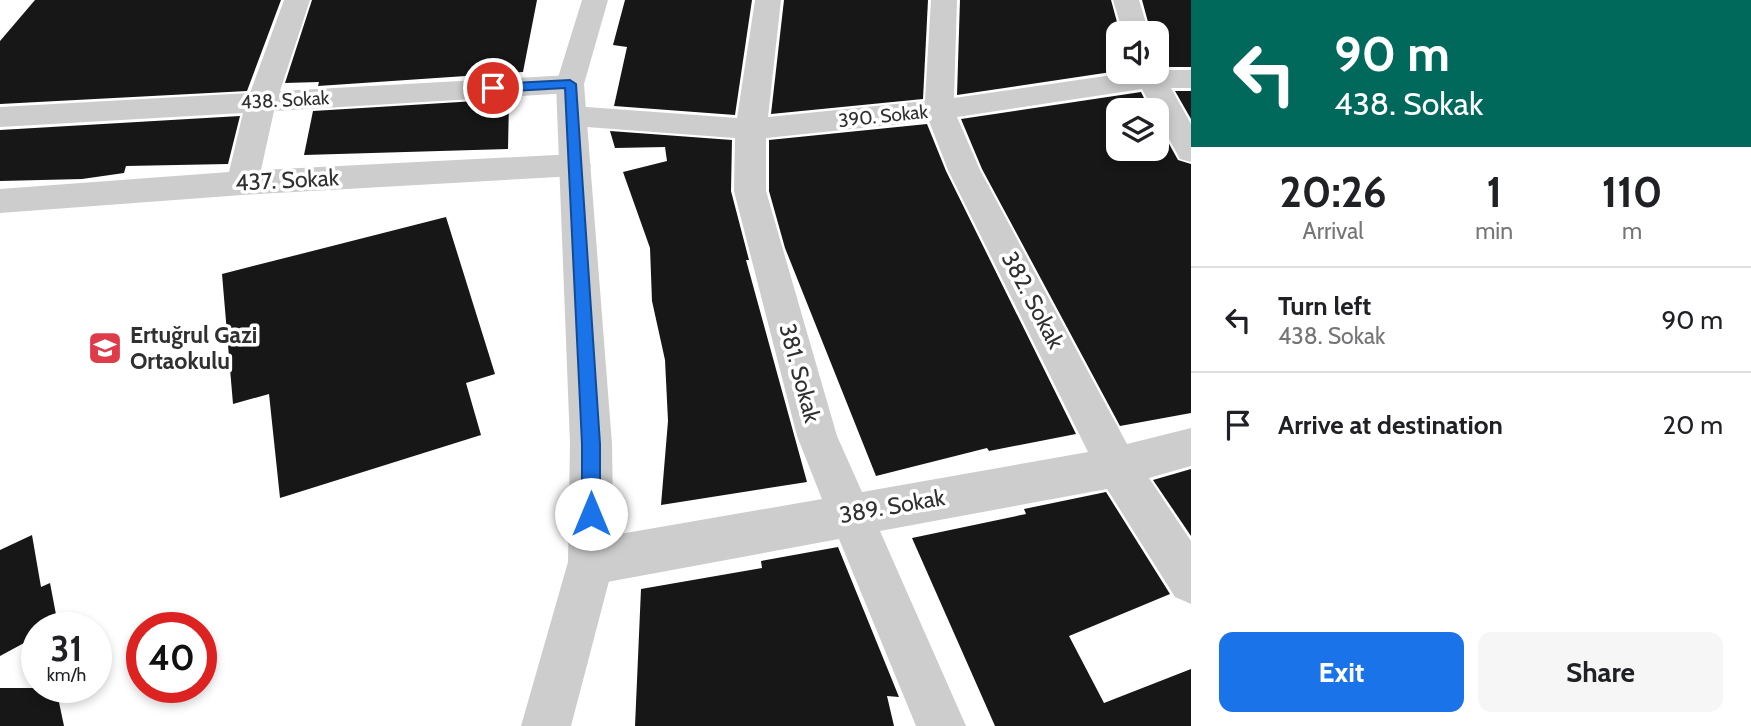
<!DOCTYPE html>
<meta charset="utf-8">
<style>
:root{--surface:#fff;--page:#f6f6f6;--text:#202124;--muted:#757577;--line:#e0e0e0;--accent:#1a73e8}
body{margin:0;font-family:Cabin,sans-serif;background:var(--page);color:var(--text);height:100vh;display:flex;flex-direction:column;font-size:26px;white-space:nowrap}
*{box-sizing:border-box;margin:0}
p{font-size:23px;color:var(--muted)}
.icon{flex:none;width:38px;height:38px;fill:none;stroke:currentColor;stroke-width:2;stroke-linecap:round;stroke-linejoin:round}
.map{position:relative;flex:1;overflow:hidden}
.panel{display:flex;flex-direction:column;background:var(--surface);width:560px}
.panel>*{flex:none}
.top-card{background:#00695c;color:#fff;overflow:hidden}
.controls{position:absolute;left:1106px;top:21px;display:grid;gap:14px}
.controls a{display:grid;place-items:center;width:63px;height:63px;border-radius:14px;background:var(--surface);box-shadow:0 4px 10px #0003;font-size:35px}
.speed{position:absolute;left:21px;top:612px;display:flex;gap:14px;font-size:35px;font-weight:700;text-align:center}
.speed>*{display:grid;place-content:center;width:91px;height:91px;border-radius:50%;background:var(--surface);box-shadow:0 4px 10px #0003;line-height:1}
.speed small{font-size:18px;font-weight:400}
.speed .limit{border:10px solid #d22;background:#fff;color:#111}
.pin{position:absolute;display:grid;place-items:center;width:60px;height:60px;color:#fff;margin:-30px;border:4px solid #fff;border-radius:50%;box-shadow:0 2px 7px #0007}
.me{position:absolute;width:77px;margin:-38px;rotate:0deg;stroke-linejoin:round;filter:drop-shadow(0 0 5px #0008)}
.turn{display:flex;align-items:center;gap:24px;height:147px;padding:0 28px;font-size:32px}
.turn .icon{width:91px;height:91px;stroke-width:2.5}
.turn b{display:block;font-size:49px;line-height:60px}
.eta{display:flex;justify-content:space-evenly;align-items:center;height:119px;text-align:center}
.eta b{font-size:42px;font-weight:700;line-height:49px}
.primary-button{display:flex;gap:14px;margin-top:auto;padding:14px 28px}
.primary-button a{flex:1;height:80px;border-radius:14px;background:var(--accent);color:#fff;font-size:28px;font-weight:700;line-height:80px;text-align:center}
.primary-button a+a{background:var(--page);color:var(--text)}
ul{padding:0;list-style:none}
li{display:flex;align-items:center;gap:21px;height:105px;padding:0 28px;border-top:2px solid var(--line)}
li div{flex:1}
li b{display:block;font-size:26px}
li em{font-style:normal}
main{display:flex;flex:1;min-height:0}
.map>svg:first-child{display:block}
.building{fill:#171717}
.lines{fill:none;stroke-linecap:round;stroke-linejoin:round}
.minor{fill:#cdcdcd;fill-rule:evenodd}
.tertiary{fill:#cdcdcd;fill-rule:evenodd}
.route{fill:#1a73e8;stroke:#114b97;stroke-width:2}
.labels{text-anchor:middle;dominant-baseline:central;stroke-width:7;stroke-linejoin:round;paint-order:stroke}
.far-street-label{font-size:19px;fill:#303030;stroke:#fff}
.street-label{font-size:23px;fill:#303030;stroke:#fff}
.poi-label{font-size:23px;font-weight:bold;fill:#303030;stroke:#fff;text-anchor:start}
</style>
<main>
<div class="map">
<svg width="1191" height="726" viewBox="0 0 1191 726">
<rect width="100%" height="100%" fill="#fff"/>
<g class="building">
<path d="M 35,0 L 281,0 L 247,91 L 0,104 L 0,41 Z"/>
<path d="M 312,0 L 537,0 L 523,72 L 318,86 L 319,82 L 285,83 Z"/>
<path d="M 625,0 L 752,0 L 735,115 L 614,106 L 627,47 L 613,45 Z"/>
<path d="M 784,0 L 928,0 L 923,99 L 771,114 Z"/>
<path d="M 960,0 L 1111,0 L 1120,33 L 1118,71 L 957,95 Z"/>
<path d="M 1142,0 L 1191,0 L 1191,67 L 1161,67 L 1157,63 L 1157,33 L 1151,33 Z"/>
<path d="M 1175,91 L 1191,91 L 1191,119 Z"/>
<path d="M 1141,92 L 1150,110 L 1118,110 L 1118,149 L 1157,149 L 1157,122 L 1178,160 L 1191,164 L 1191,413 L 1120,426 L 982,169 L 961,119 Z"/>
<path d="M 509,99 L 508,149 L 304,155 L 313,111 Z"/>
<path d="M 240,116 L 228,164 L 126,166 L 124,173 L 82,179 L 0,181 L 0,130 Z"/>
<path d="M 927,124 L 946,171 L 1076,434 L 989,451 L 987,448 L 876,476 L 785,248 L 769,191 L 769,140 Z"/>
<path d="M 610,131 L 732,140 L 731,191 L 749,260 L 746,260 L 807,482 L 661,505 L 668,421 L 665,360 L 652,301 L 650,248 L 623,172 L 667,161 L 665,147 L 615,148 Z"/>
<path d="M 446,217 L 495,374 L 466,383 L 481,435 L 280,498 L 269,394 L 233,404 L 222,274 Z"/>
<path d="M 1191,469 L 1191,536 L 1153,480 Z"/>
<path d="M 1106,492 L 1170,594 L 1069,636 L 1104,703 L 1191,669 L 1191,726 L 995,726 L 912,538 L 1026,514 L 1024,509 Z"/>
<path d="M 32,535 L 41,587 L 50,583 L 58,625 L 37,628 L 37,636 L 0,656 L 0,550 Z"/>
<path d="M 838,547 L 899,697 L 887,696 L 894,726 L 635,726 L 641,589 L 762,568 L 761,561 Z"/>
<path d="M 0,688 L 56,688 L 64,726 L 0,726 Z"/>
</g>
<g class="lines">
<g class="minor">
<path d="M 284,0 L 310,0 L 280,91 L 570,75 L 580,77 L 584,84 L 580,91 L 570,93 L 274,111 L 261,170 L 575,154 L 586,157 L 591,165 L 586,173 L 575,176 L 242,195 L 0,213 L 0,189 L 229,172 L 243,113 L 0,127 L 0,107 L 250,93 Z"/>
<path d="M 755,0 L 781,0 L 768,117 L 925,101 L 931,0 L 957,0 L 954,98 L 1133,72 L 1157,72 L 1157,65 L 1160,70 L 1191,70 L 1191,88 L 1171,88 L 1191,124 L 1191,162 L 1180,159 L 1157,117 L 1157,110 L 1153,110 L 1142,89 L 957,117 L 980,170 L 1127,444 L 1191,428 L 1191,466 L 1149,478 L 1191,541 L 1191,604 L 1175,597 L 1107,489 L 880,531 L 966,726 L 916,726 L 839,539 L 591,585 L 575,578 L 568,562 L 575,546 L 591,539 L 822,499 L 797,436 L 734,191 L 735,138 L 573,126 L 562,123 L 558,116 L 562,109 L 573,106 L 737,118 ZM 929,121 L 948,170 L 1088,452 L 862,492 L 837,436 L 766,191 L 766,138 Z"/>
<path d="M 1113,0 L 1139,0 L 1149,33 L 1123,33 Z"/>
</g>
<path class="tertiary" d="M 582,0 L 608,0 L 584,84 L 612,444 L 614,562 L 571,726 L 521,726 L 568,562 L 570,444 L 556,84 Z"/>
</g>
<path class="route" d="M 570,80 L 576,84 L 600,444 L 600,514 L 598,521 L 591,523 L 585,521 L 582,514 L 582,444 L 565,88 L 493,92 L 487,88 L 493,84 Z"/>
<defs>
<g id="school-square" transform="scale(1.75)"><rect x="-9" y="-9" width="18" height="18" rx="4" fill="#de3b4b" stroke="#fff"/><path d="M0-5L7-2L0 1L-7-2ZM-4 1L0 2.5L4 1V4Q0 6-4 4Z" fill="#fff"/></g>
</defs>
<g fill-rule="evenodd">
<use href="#school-square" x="105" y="348"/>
</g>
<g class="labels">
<g class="far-street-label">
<text transform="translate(285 100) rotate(-3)">438. Sokak</text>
<text transform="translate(883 116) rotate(-6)">390. Sokak</text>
</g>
<g class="street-label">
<text transform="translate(287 180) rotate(-3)">437. Sokak</text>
<text transform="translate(1033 300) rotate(62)">382. Sokak</text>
<text transform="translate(800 373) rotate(75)">381. Sokak</text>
<text transform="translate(892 506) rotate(-10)">389. Sokak</text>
</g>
<g class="poi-label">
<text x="130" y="335">Ertuğrul Gazi<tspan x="130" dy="26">Ortaokulu</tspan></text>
</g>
</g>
</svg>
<div class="controls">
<a><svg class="icon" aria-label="sound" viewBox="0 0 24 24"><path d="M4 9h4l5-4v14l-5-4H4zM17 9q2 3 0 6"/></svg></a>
<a><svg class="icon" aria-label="layers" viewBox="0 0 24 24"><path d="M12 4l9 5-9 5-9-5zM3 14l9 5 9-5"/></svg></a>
</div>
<div class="speed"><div>31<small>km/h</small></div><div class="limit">40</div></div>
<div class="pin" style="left:493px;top:88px;background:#d93025"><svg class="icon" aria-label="arrive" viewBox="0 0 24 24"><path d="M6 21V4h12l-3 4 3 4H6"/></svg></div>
<svg class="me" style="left:591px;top:514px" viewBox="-20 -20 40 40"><circle r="19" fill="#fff"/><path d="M0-13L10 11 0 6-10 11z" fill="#1a73e8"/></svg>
</div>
<section class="panel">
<div class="top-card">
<div class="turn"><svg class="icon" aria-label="left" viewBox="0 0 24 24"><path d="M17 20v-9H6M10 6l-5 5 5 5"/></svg><div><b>90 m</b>438. Sokak</div></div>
</div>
<div class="eta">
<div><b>20:26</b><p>Arrival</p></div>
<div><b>1</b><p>min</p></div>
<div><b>110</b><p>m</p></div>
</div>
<ul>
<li><svg class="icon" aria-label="left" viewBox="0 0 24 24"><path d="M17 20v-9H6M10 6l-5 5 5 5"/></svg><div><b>Turn left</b><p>438. Sokak</p></div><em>90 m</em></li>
<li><svg class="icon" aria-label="arrive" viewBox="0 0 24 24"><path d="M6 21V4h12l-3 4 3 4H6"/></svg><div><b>Arrive at destination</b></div><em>20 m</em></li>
</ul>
<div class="primary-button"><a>Exit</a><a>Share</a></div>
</section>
</main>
